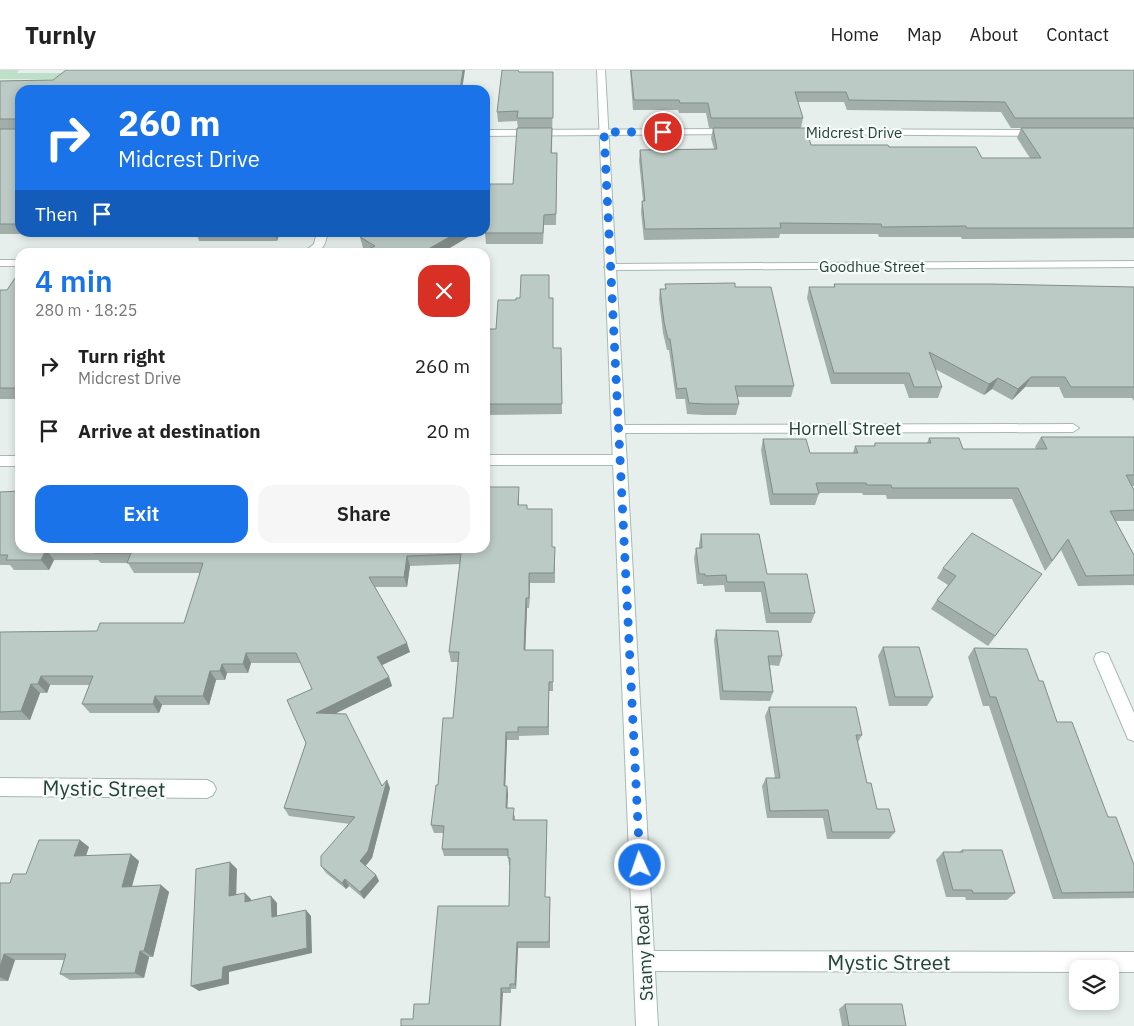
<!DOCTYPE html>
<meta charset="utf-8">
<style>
:root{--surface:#fff;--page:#f6f6f6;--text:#222;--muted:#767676;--line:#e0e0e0;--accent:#1a73e8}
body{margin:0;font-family:"IBM Plex Sans",sans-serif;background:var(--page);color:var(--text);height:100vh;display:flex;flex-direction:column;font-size:19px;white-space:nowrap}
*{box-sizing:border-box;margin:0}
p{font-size:16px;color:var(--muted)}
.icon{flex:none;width:28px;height:28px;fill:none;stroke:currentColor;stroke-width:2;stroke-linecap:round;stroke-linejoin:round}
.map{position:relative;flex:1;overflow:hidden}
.drawer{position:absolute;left:15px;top:178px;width:475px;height:305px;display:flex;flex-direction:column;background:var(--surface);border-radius:15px;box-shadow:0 2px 8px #0003}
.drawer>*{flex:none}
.hud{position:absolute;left:15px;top:15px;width:475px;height:152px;border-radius:15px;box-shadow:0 2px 8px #0003;background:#1a73e8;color:#fff;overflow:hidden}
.fabs{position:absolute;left:1069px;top:890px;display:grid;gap:10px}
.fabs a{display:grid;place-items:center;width:50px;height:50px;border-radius:10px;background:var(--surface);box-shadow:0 2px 8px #0003;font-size:25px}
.pin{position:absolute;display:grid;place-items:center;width:42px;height:42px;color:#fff;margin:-21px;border:2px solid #fff;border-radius:50%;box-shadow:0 1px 5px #0007}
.me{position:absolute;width:55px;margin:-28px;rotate:357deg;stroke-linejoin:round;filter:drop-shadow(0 0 4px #0008)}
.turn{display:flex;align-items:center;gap:18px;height:105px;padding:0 20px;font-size:22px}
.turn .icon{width:65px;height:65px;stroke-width:2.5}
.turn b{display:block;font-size:35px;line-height:42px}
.then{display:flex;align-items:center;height:48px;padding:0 20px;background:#0003;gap:10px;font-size:19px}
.round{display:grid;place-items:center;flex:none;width:52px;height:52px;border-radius:15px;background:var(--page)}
.head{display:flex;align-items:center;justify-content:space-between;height:85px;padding:0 20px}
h1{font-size:30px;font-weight:600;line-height:38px;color:var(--accent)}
.action{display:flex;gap:10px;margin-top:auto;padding:10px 20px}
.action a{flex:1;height:58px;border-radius:15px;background:var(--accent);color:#fff;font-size:20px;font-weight:600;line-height:58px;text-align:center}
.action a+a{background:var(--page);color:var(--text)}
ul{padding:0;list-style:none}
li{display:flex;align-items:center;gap:15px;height:65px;padding:0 20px}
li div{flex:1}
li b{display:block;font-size:19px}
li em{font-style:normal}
header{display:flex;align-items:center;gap:30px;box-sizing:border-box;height:70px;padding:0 25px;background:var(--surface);border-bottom:1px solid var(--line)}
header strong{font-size:24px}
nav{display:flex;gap:28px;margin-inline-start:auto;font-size:18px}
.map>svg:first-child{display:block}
.green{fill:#bfe0c8}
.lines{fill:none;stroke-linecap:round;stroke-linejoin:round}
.lane-casing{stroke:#a8b8b2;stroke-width:2}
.street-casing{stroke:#a8b8b2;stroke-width:2}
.secondary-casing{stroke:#a4bbb3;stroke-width:2}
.lane{fill:#fff;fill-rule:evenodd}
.street{fill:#fff;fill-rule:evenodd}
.secondary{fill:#fff;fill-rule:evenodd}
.wall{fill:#a1aea9;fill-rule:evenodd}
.shaded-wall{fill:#838d89}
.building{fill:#bbcac4;stroke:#838d89}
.route{stroke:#1a73e8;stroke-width:9;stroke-dasharray:0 16.2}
.labels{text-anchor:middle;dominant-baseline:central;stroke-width:4.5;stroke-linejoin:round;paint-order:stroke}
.far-street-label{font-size:15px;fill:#24423a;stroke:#f7fbf9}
.street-label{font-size:18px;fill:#24423a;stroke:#f7fbf9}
.near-street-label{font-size:21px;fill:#24423a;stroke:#f7fbf9}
</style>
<header>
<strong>Turnly</strong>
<nav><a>Home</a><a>Map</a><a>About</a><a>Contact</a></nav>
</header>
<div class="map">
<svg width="1134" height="956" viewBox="0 0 1134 956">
<rect width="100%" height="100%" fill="#e6efeb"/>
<path class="green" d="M 0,0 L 19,0 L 17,3 L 164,3 L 159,10 L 0,9 Z"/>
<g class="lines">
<g class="lane-casing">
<path id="lane" d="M 1073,354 L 1079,358 L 1073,362 L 618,363 L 612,359 L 618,355 Z"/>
</g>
<g class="street-casing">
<g id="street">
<path d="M 731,59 L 734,60 L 734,64 L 485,66 L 485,60 Z"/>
<path d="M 789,59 L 1038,60 L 1043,63 L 1038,66 L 786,64 L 786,60 Z"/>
<path d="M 317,162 L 328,162 C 324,180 322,182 304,182 L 314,174 Z"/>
<rect x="0" y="190" width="20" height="6"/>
<path d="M 1134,191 L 1134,197 L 610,200 L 604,197 L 610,194 Z"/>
<path d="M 485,385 L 620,385 L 625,386 L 627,390 L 625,394 L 620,395 L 485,395 Z"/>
<rect x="0" y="386" width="20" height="10"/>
<path d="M 1102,582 L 1108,584 L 1134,643 L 1134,671 L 1128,669 L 1094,589 L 1096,584 Z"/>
<path d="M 0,708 L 207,710 L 213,713 L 216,719 L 213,725 L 207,728 L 0,726 Z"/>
<path d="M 644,881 L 1134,882 L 1134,902 L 1110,902 L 1110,899 L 1078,899 L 1078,902 L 644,901 L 637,898 L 634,891 L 637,884 Z"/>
</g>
</g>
<g class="secondary-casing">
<path id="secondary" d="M 597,0 L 605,0 L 658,956 L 636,956 Z"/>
</g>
<use href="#lane" class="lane"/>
<use href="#street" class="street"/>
<use href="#secondary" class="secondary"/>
</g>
<g class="wall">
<path d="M 465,0 L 20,20 L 20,162 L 280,162 L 277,171 L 199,171 L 197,164 L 0,164 L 0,11 L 53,10 Z"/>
<path d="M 630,0 L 1134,0 L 1134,168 L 962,169 L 961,167 L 879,167 L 878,164 L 780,164 L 779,168 L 644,170 L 641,142 L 642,131 L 643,131 L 639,90 L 640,80 L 714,79 L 711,68 L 713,58 L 709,58 L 706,43 L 679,43 L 678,40 L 633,40 ZM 798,32 L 844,32 L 847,40 L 1001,42 L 1011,58 L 1021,58 L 1017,68 L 1030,88 L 982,88 L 889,77 L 811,75 L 801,58 L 803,48 Z"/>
<path d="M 519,2 L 553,2 L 552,83 L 557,83 L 556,155 L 544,155 L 543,174 L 486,174 L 485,163 L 513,114 L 518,58 L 517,51 L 498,52 L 497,42 Z"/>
<path d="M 477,162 L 367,180 L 363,178 L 360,167 Z"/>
<path d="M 20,208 L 20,329 L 0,329 L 0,220 L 7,220 Z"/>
<path d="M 665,214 L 735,217 L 794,316 L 791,327 L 737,327 L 739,334 L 736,345 L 704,345 L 687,344 L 685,329 L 676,329 L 669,280 L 667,280 L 663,263 L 659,229 L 660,219 L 665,219 Z"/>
<path d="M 834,214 L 1134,217 L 1134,331 L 1132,328 L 1064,328 L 1059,317 L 1025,317 L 1012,330 L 992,319 L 984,325 L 935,299 L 942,317 L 938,328 L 909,328 L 904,314 L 831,314 L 807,228 L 809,217 L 834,217 Z"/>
<path d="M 520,228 L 549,228 L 553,278 L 561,278 L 562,344 L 485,345 L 485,259 L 496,259 L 516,230 Z"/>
<path d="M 1041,367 L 1134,367 L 1134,416 L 1132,416 L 1134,420 L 1134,451 L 1116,451 L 1134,485 L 1134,516 L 1133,515 L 1078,516 L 1061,480 L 1045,501 L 1012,429 L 887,429 L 886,425 L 863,425 L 862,423 L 819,423 L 815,435 L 770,435 L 761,380 L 763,369 L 810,383 L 853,383 L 855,376 L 874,376 L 875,373 L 927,373 L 929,368 L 963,379 L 1036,379 L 1035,377 Z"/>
<path d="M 0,422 L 20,478 L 519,428 L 519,435 L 527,439 L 552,477 L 555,487 L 555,513 L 530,513 L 529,538 L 527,538 L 525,580 L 553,580 L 553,621 L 549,621 L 549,665 L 519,666 L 519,670 L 507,670 L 505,716 L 507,716 L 508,724 L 507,738 L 515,746 L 515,750 L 547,750 L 547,757 L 545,827 L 550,834 L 550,878 L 518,878 L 516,919 L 511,919 L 511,923 L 503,923 L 413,949 L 429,934 L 509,836 L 510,795 L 509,795 L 508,786 L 444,786 L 442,779 L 444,763 L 434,763 L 431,755 L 438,715 L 453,648 L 458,592 L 451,592 L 449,582 L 460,494 L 410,496 L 407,517 L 375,517 L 410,582 L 382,595 L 389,607 L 392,616 L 336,643 L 382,716 L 390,718 L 372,788 L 365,796 L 376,805 L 379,811 L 364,829 L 349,816 L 346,819 L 326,803 L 321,796 L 350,754 L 289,746 L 284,738 L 306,673 L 312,619 L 301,593 L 251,593 L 248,603 L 227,603 L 225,610 L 216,610 L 209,635 L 162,635 L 159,643 L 90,643 L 82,634 L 89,615 L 50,615 L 47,623 L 40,623 L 30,650 L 0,650 L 0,562 L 97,561 L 184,553 L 200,503 L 134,503 L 128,493 L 101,493 L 98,490 L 54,490 L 49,500 L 14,500 L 10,495 L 0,495 Z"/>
<path d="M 701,464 L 767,504 L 815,543 L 811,553 L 766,553 L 761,522 L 725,522 L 724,515 L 703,516 L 703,514 L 697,514 L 694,488 L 696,478 L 699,478 L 699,474 Z"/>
<path d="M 943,498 L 1042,504 L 988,576 L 931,539 L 937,530 L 948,515 L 937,508 Z"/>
<path d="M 716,560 L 782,586 L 779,596 L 770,595 L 773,622 L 770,631 L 720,630 L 714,570 Z"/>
<path d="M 883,577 L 933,627 L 927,636 L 889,636 L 878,586 Z"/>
<path d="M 974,578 L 1039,611 L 1057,652 L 1134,795 L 1134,828 L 1053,829 L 989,636 L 983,636 L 968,587 Z"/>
<path d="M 769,637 L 862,665 L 858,672 L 867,713 L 877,739 L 895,762 L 889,769 L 827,769 L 823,748 L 767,748 L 762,716 L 766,708 L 775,708 L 765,646 Z"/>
<path d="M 89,777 L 86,786 L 139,791 L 132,816 L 161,815 L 169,822 L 153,887 L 149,887 L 144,908 L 70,910 L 60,904 L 64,890 L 15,890 L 8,911 L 0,911 L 0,813 L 10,813 L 26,804 Z"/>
<path d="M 962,780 L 1015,823 L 1007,830 L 966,830 L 965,827 L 946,827 L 936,790 L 943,782 L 959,782 Z"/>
<path d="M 845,934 L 906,956 L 842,956 L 839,939 Z"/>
</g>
<g class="shaded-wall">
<path d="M 463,0 L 465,0 L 462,20 L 460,20 Z"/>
<path d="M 275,162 L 280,162 L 277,171 Z"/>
<path d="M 458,162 L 477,162 L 443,182 L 423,182 Z"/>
<path d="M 1031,307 L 1025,317 L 1012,330 L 1018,319 Z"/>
<path d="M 998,308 L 992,319 L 984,325 L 989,314 Z"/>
<path d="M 519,417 L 519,428 L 518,445 L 518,435 Z"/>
<path d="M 46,480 L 54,490 L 49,500 L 41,490 Z"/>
<path d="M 407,486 L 410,496 L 407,517 L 404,507 Z"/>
<path d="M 529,503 L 530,513 L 529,538 Z"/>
<path d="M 526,528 L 527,538 L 525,589 L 524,580 Z"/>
<path d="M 407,573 L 410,582 L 380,596 L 377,587 Z"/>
<path d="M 246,583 L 251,593 L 248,603 L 243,594 Z"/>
<path d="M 222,594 L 227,603 L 225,610 L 220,601 Z"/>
<path d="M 210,601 L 216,610 L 209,635 L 203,626 Z"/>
<path d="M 41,606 L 50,615 L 47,623 L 38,614 Z"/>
<path d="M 389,607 L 392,616 L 320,651 L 316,643 Z"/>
<path d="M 31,614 L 40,623 L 30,650 L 21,641 Z"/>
<path d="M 155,626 L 162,635 L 159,643 L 153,634 Z"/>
<path d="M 506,662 L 507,670 L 505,724 L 504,716 Z"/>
<path d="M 387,710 L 390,718 L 372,788 L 364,798 L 360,791 Z"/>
<path d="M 507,716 L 508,724 L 507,746 L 506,738 Z"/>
<path d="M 80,770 L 89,777 L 83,793 L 74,786 Z"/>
<path d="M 131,784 L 139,791 L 130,823 L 122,817 Z"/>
<path d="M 230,792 L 237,799 L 236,833 L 229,826 Z"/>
<path d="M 376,805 L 379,811 L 364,829 L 360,822 Z"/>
<path d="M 345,809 L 349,816 L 346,819 L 342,813 Z"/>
<path d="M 161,815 L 169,822 L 153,887 L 144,881 Z"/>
<path d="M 245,823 L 251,829 L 251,838 L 245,832 Z"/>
<path d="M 271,826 L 277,833 L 277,853 L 272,847 Z"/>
<path d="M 306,840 L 311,846 L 312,883 L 229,902 L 229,914 L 199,921 L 191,916 L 223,897 Z"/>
<path d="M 517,872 L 518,878 L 516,919 L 515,914 Z"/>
<path d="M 140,881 L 149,887 L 144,908 L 135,903 Z"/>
<path d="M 4,884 L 15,890 L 8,911 L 0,907 L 0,897 Z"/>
<path d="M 501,918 L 503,923 L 501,956 L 500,956 Z"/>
</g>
<g class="building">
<path d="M 66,0 L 463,0 L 460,20 L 20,20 L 20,154 L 0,154 L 0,59 L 15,59 L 17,57 L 16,49 L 0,49 L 0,11 L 53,10 Z"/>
<path d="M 502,0 L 518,0 L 519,2 L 553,2 L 553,48 L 517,48 L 518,41 L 497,42 Z"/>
<path d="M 631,0 L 1134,0 L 1134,48 L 1015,48 L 1005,32 L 849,30 L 846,22 L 795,22 L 803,48 L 711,48 L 708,33 L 680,33 L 679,30 L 634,30 Z"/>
<path d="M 517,58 L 552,58 L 551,83 L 557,83 L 556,144 L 544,145 L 543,163 L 485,163 L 490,114 L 513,114 Z"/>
<path d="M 713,58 L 806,58 L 811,75 L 888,75 L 889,77 L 976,77 L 982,88 L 1041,88 L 1021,58 L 1134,58 L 1134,158 L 966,158 L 966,156 L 882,157 L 881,154 L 780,153 L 781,158 L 645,159 L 642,131 L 645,131 L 640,80 L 717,79 Z"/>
<path d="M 362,162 L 458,162 L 423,182 L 362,182 L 375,176 L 360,167 Z"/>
<path d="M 521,205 L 549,205 L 549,228 L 553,228 L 553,278 L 561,278 L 562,334 L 485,334 L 485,259 L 496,259 L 498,230 L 516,230 L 516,228 L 520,228 Z"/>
<path d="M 15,208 L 20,208 L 20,318 L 0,318 L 0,220 L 7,220 Z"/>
<path d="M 735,213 L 735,217 L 771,217 L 794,316 L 735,316 L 739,334 L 706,334 L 689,333 L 686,318 L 677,319 L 670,269 L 668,269 L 664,252 L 660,219 L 666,219 L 665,214 Z"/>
<path d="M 834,214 L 991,214 L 1134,217 L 1134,317 L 1071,317 L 1065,307 L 1031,307 L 1018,319 L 998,308 L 989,314 L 929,282 L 942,317 L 914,317 L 909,303 L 834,303 L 809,217 L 835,217 Z"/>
<path d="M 1041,367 L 1134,367 L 1134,405 L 1126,405 L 1134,420 L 1134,440 L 1110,441 L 1134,485 L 1134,505 L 1086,506 L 1068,469 L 1052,491 L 1018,418 L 892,418 L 891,415 L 867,415 L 866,413 L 816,413 L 819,424 L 773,424 L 763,369 L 806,369 L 810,383 L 858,383 L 855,376 L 875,376 L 875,373 L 931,373 L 929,368 L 959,368 L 963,379 L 1047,379 Z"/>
<path d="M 485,417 L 519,417 L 518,435 L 527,435 L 527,439 L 552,439 L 552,477 L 555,477 L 554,503 L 529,503 L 529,528 L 526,528 L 524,580 L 553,580 L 553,612 L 549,612 L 548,657 L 518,657 L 518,662 L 506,662 L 504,716 L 507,716 L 506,738 L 514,738 L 513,750 L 547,750 L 545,827 L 550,827 L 549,872 L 517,872 L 515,914 L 510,914 L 510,918 L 501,918 L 500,956 L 401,956 L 401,949 L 413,949 L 414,934 L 429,934 L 438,836 L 509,836 L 510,788 L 508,788 L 508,779 L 442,779 L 444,756 L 431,755 L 436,715 L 438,715 L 443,648 L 453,648 L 459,582 L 449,582 L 461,484 L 407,486 L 404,507 L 369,507 L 407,573 L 377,587 L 389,607 L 316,643 L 346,644 L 382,716 L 387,710 L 368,781 L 360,791 L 376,805 L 360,822 L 345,809 L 342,813 L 321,796 L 321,786 L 355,747 L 284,738 L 306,673 L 287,630 L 312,619 L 296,583 L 246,583 L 243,594 L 222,594 L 220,601 L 210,601 L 203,626 L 155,626 L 153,634 L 82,634 L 93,606 L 41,606 L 38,614 L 31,614 L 21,641 L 0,642 L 0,562 L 97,561 L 100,553 L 184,553 L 203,493 L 127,493 L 131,483 L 94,483 L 96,480 L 46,480 L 41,490 L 6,490 L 8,485 L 0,485 L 0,422 L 20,421 L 20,478 L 485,478 Z"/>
<path d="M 972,463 L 1042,504 L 995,566 L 937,530 L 956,506 L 943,498 Z"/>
<path d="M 701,464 L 759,464 L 767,504 L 807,504 L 815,543 L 770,543 L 764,512 L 727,512 L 726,505 L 705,506 L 705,504 L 699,504 L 696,478 L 702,478 Z"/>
<path d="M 716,560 L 778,561 L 782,586 L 768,586 L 773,622 L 723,621 Z"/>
<path d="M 883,577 L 919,577 L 933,627 L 895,627 Z"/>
<path d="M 974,578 L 1027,579 L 1039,611 L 1043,611 L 1057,652 L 1072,652 L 1108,747 L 1116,747 L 1134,795 L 1134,822 L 1062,823 L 996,627 L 990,627 Z"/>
<path d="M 769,637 L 856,637 L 862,665 L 856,665 L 867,713 L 871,713 L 877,739 L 889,739 L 895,762 L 832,762 L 828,740 L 770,741 L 766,708 L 780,708 Z"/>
<path d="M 39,770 L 80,770 L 74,786 L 131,784 L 122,817 L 161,815 L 144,881 L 140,881 L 135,903 L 60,904 L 66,884 L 4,884 L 0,897 L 0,813 L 10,813 L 13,804 L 26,804 Z"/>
<path d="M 962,780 L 1002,780 L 1015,823 L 973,823 L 972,820 L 953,820 L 943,782 L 963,782 Z"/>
<path d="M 230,792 L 229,826 L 245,823 L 245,832 L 271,826 L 272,847 L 306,840 L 307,878 L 223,897 L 222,909 L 191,916 L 196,799 Z"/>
<path d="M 845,934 L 902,934 L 906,956 L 849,956 Z"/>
</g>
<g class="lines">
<path class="route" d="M 640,795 L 604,62 L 663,62"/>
</g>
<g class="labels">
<g class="far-street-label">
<text x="854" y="62">Midcrest Drive</text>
<text x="872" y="196">Goodhue Street</text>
</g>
<g class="street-label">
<text x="845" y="358">Hornell Street</text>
<text transform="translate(644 883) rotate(-93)">Stamy Road</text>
</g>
<g class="near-street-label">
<text transform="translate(104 718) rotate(1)">Mystic Street</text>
<text x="889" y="892">Mystic Street</text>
</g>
</g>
</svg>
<div class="fabs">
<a><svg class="icon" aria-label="layers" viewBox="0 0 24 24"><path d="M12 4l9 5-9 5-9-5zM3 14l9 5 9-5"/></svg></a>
</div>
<div class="pin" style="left:663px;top:62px;background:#d93025"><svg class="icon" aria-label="arrive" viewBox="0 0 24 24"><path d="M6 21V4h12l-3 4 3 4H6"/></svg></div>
<svg class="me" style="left:640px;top:795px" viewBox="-20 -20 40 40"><circle r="17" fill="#1a73e8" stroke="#fff" stroke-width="3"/><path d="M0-11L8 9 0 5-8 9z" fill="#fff"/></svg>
<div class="hud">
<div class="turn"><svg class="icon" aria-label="right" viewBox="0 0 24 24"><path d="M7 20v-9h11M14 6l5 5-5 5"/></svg><div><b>260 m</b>Midcrest Drive</div></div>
<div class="then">Then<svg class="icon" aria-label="arrive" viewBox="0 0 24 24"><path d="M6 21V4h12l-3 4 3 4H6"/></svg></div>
</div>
<section class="drawer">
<div class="head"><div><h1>4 min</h1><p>280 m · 18:25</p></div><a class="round" style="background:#d93025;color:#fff"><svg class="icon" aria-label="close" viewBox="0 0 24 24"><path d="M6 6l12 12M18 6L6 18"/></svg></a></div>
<ul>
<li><svg class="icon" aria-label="right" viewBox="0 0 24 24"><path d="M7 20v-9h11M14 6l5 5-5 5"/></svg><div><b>Turn right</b><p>Midcrest Drive</p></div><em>260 m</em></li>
<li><svg class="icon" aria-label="arrive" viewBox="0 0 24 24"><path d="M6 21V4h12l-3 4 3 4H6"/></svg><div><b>Arrive at destination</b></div><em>20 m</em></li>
</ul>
<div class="action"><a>Exit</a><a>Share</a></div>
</section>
</div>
